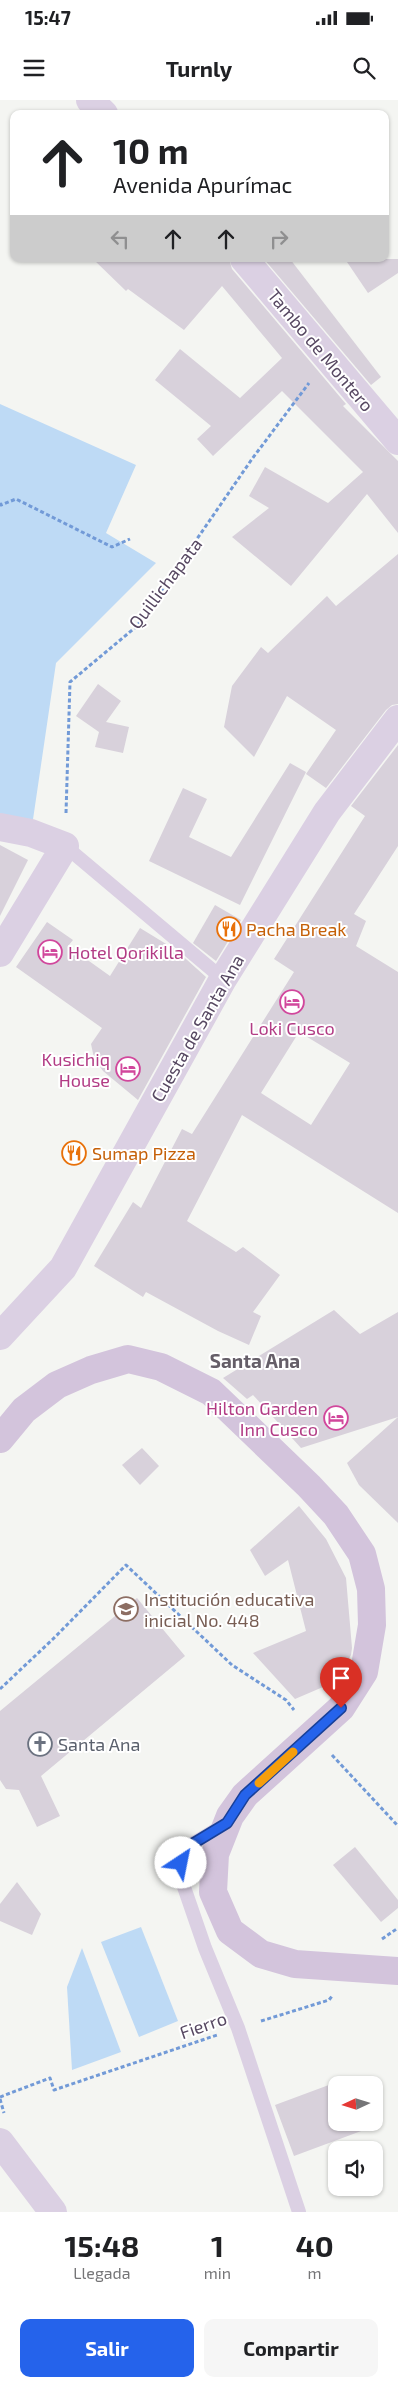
<!DOCTYPE html>
<html lang="es">
<meta charset="utf-8">
<style>
:root{--surface:#fff;--page:#f6f6f6;--text:#202124;--muted:#757577;--accent:#2563eb}
body{margin:0;font-family:"Exo 2",sans-serif;background:var(--page);color:var(--text);height:100vh;display:flex;flex-direction:column;font-size:19px;white-space:nowrap}
*{box-sizing:border-box;margin:0}
p{font-size:16px;color:var(--muted)}
.icon{flex:none;width:28px;height:28px;fill:none;stroke:currentColor;stroke-width:2;stroke-linecap:round;stroke-linejoin:round}
.map{position:relative;height:2112px;overflow:hidden}
.drawer{display:flex;flex-direction:column;background:var(--surface);flex:1}
.drawer>*{flex:none}
.top-card{position:absolute;left:10px;top:10px;width:379px;height:152px;border-radius:10px;box-shadow:0 1px 4px #0004;background:#fff;color:var(--text);overflow:hidden}
.needle{width:32px;rotate:266deg}
.tools{position:absolute;left:328px;top:1976px;display:grid;gap:10px}
.tools a{display:grid;place-items:center;width:55px;height:55px;border-radius:10px;background:var(--surface);box-shadow:0 1px 4px #0004;font-size:25px}
.pin{position:absolute;display:grid;place-items:center;width:42px;height:42px;color:#fff;margin:-51px -21px;border-radius:50% 50% 50% 0;rotate:-45deg;box-shadow:0 0 5px #0007}
.pin .icon{rotate:45deg}
.me{position:absolute;width:55px;margin:-28px;rotate:34deg;stroke-linejoin:round;filter:drop-shadow(0 0 4px #0008)}
.turn{display:flex;align-items:center;gap:18px;height:105px;padding:0 20px;font-size:22px}
.turn .icon{width:65px;height:65px;stroke-width:2.5}
.turn b{display:block;font-size:35px;line-height:42px}
.lanes{display:flex;align-items:center;height:48px;padding:0 20px;background:#0003;justify-content:center;gap:25px;direction:ltr}
.lanes .off{opacity:.35}
.eta{display:flex;justify-content:space-evenly;align-items:center;height:85px;text-align:center}
.eta b{font-size:30px;font-weight:700;line-height:35px}
.button{display:flex;gap:10px;margin-top:auto;padding:10px 20px}
.button a{flex:1;height:58px;border-radius:10px;background:var(--accent);color:#fff;font-size:20px;font-weight:700;line-height:58px;text-align:center}
.button a+a{background:var(--page);color:var(--text)}
.status{display:flex;justify-content:space-between;align-items:center;height:35px;padding:0 25px;background:var(--surface);direction:ltr}
.status svg{height:14px;fill:currentColor}
header{display:flex;justify-content:space-between;align-items:center;height:65px;padding:0 20px;background:var(--surface);font-size:22px;font-weight:700}
.map>svg:first-child{display:block}
.green{fill:#bedaf5}
.building{fill:#d8d1db;fill-rule:evenodd}
.lines{fill:none;stroke-linecap:round;stroke-linejoin:round}
.path{stroke:#729ad7;stroke-width:3;stroke-dasharray:4 2.5;stroke-linecap:butt}
.lane{stroke:#dbd0e3;stroke-width:14}
.street{stroke:#dbd0e3;stroke-width:28}
.secondary{stroke:#d3c4dc;stroke-width:28}
.route-casing{stroke:#184099;stroke-width:12}
.route{stroke:#2563eb;stroke-width:9}
.slow{stroke:#f59e0b;stroke-width:9}
.labels{text-anchor:middle;dominant-baseline:central;stroke-width:4;stroke-linejoin:round;paint-order:stroke}
.street-label{font-size:18px;fill:#574862;stroke:#fff}
.food-label{font-size:18px;fill:#c56008;stroke:#fff;text-anchor:start}
.hotel-label{font-size:18px;fill:#b23c85;stroke:#fff;text-anchor:end}
.education-label{font-size:18px;fill:#785e54;stroke:#fff;text-anchor:start}
.worship-label{font-size:18px;fill:#5b616d;stroke:#fff;text-anchor:start}
.neighbourhood-label{font-size:19px;font-weight:bold;fill:#655e68;stroke:#fff}
</style>
<div class="status"><b>15:47</b><svg viewBox="0 0 49 12"><path d="M0 12V9h3v3zM5 12V6h3v6zM10 12V3h3v9zM15 12V0h3v12zM26 1h20v11H26zM47 4h2v5h-2z"/></svg></div>
<header><svg class="icon" aria-label="menu" viewBox="0 0 24 24"><path d="M4 6h16M4 12h16M4 18h16"/></svg>Turnly<svg class="icon" aria-label="search" viewBox="0 0 24 24"><circle cx="10" cy="10" r="6"/><path d="M15 15l6 6"/></svg></header>
<div class="map">
<svg width="398" height="2112" viewBox="0 0 398 2112">
<rect width="100%" height="100%" fill="#f4f5f2"/>
<g class="green">
<path d="M 0,304 L 136,365 L 106,433 L 156,463 L 56,563 L 31,733 L 0,727 Z"/>
<path d="M 141,1827 L 178,1921 L 139,1937 L 101,1842 Z"/>
<path d="M 82,1848 L 121,1952 L 72,1970 L 67,1887 Z"/>
</g>
<g class="building">
<path d="M 93,159 L 229,159 L 232,169 L 346,304 L 343,306 L 398,361 L 398,433 L 367,394 L 291,486 L 232,437 L 269,408 L 249,396 L 265,367 L 328,403 L 363,372 L 282,291 L 213,356 L 197,339 L 211,326 L 155,280 L 180,249 L 240,298 L 282,258 L 222,186 L 184,230 L 128,189 L 126,191 Z"/>
<path d="M 264,159 L 290,159 L 381,277 L 371,285 Z"/>
<path d="M 345,159 L 398,159 L 398,173 L 368,193 Z"/>
<path d="M 398,454 L 398,604 L 392,605 L 386,610 L 326,688 L 306,674 L 336,630 L 287,596 L 254,657 L 224,627 L 232,586 L 261,547 L 268,553 L 327,496 L 336,506 Z"/>
<path d="M 98,584 L 121,601 L 106,622 L 129,627 L 123,653 L 95,647 L 99,632 L 76,616 Z"/>
<path d="M 398,645 L 398,746 L 354,814 L 366,821 L 356,846 L 398,872 L 398,1113 L 242,1015 L 187,1121 L 236,1152 L 243,1147 L 280,1175 L 253,1212 L 261,1216 L 249,1245 L 218,1231 L 146,1192 L 143,1197 L 94,1166 L 133,1102 L 141,1108 L 182,1029 L 192,1034 L 294,872 L 274,859 L 365,716 L 351,706 ZM 299,932 L 350,963 L 311,1025 L 261,993 Z"/>
<path d="M 290,663 L 306,672 L 240,805 L 149,761 L 183,688 L 207,699 L 189,737 L 231,757 Z"/>
<path d="M 0,745 L 28,760 L 0,816 Z"/>
<path d="M 215,805 L 241,820 L 216,861 L 193,843 Z"/>
<path d="M 47,822 L 73,840 L 68,846 L 110,876 L 140,828 L 176,850 L 206,877 L 138,1000 L 103,971 L 94,958 L 91,944 L 102,928 L 16,867 Z"/>
<path d="M 334,1210 L 360,1234 L 398,1212 L 398,1317 L 301,1348 L 253,1295 L 247,1299 L 223,1278 Z"/>
<path d="M 398,1317 L 398,1423 L 359,1385 L 347,1363 Z"/>
<path d="M 142,1348 L 159,1366 L 140,1385 L 122,1365 Z"/>
<path d="M 299,1406 L 326,1439 L 346,1478 L 352,1548 L 351,1555 L 337,1581 L 295,1599 L 253,1553 L 306,1531 L 288,1460 L 265,1476 L 250,1450 Z"/>
<path d="M 137,1498 L 185,1556 L 41,1676 L 60,1716 L 37,1727 L 19,1690 L 6,1689 L 0,1680 L 0,1611 Z"/>
<path d="M 355,1747 L 398,1800 L 398,1808 L 381,1822 L 333,1765 Z"/>
<path d="M 17,1782 L 41,1814 L 32,1835 L 0,1821 L 0,1804 Z"/>
<path d="M 353,1976 L 357,1985 L 336,1985 L 336,2022 L 370,2022 L 372,2027 L 294,2056 L 275,2005 Z"/>
</g>
<g class="lines">
<g class="path">
<path d="M 0,403 L 1,405 L 16,399 L 112,447 L 130,439"/>
<path d="M 66,713 L 70,582 L 137,526 L 252,359 L 309,283"/>
<path d="M 0,1589 L 53,1539 L 126,1465 L 232,1565 L 286,1600 L 294,1610"/>
<path d="M 332,1655 L 398,1726"/>
<path d="M 382,1839 L 398,1828"/>
<path d="M 261,1921 L 329,1900 L 332,1896"/>
<path d="M 0,1997 L 50,1978 L 54,1990 L 217,1935"/>
<path d="M 0,1999 L 4,2013"/>
</g>
<g class="lane">
<path d="M 65,746 L 223,879"/>
<path d="M 224,1725 L 189,1746 L 181,1763 L 184,1787 L 205,1848 L 238,1928 L 299,2112"/>
</g>
<g class="street">
<path d="M 90,0 L 104,14"/>
<path d="M 244,159 L 398,341"/>
<path d="M 0,727 L 31,733 L 65,746 L 0,853"/>
<path d="M 0,1236 L 63,1168 L 223,879 L 327,712 L 398,619"/>
<path d="M 0,2042 L 53,2112"/>
</g>
<path class="secondary" d="M 0,1339 L 24,1310 L 57,1285 L 91,1270 L 128,1259 L 161,1267 L 211,1292 L 309,1386 L 336,1415 L 362,1454 L 371,1489 L 372,1525 L 364,1572 L 341,1608 L 245,1695 L 230,1716 L 215,1754 L 213,1792 L 230,1831 L 261,1854 L 295,1864 L 398,1871"/>
</g>
<g class="lines">
<g class="route-casing">
<path id="route" d="M 181,1763 L 189,1746 L 227,1723 L 245,1695 L 341,1608"/>
</g>
<use href="#route" class="route"/>
<path class="slow" d="M 259,1683 L 293,1652"/>
</g>
<defs>
<g id="restaurant-ring" transform="scale(1.25)"><circle r="9.5" fill="#fff" stroke="#e8710a" stroke-width="1.5"/><path d="M-5-6h1v4h1v-4h1v4h1v-4h1v5L-1.5 .5V6h-2V.5L-5-1ZM5-6V6H3V1.5H1.5Q1.5-4 5-6Z" fill="#e8710a"/></g>
<g id="hotel-ring" transform="scale(1.25)"><circle r="9.5" fill="#fff" stroke="#d1479c" stroke-width="1.5"/><path d="M-6-4.5h1.5V1H6V5H4.5V3h-9V5H-6ZM-4 0a1.8 1.8 0 1 1 3.6 0ZM.5 0V-2.5h3Q6-2.5 6 0Z" fill="#d1479c"/></g>
<g id="school-ring" transform="scale(1.25)"><circle r="9.5" fill="#fff" stroke="#8d6e63" stroke-width="1.5"/><path d="M0-5L7-2L0 1L-7-2ZM-4 1L0 2.5L4 1V4Q0 6-4 4Z" fill="#8d6e63"/></g>
<g id="church-ring" transform="scale(1.25)"><circle r="9.5" fill="#fff" stroke="#6b7280" stroke-width="1.5"/><path d="M-1.2-6h2.4v3.5h3.3v2.4h-3.3V6h-2.4V-.1h-3.3v-2.4h3.3Z" fill="#6b7280"/></g>
</defs>
<g fill-rule="evenodd">
<use href="#restaurant-ring" x="229" y="829"/>
<use href="#hotel-ring" x="50" y="852"/>
<use href="#hotel-ring" x="292" y="902"/>
<use href="#hotel-ring" x="128" y="969"/>
<use href="#restaurant-ring" x="74" y="1053"/>
<use href="#hotel-ring" x="336" y="1318"/>
<use href="#school-ring" x="126" y="1509"/>
<use href="#church-ring" x="40" y="1644"/>
</g>
<g class="labels">
<g class="street-label">
<text transform="translate(321 250) rotate(50)">Tambo de Montero</text>
<text transform="translate(165 483) rotate(-53)">Quillichapata</text>
<text transform="translate(197 928) rotate(-60)">Cuesta de Santa Ana</text>
<text transform="translate(203 1925) rotate(-19)">Fierro</text>
</g>
<g class="food-label">
<text x="246" y="829">Pacha Break</text>
<text x="92" y="1053">Sumap Pizza</text>
</g>
<g class="hotel-label">
<text x="68" y="852" text-anchor="start">Hotel Qorikilla</text>
<text x="292" y="928" text-anchor="middle">Loki Cusco</text>
<text x="110" y="959">Kusichiq<tspan x="110" dy="21">House</tspan></text>
<text x="318" y="1308">Hilton Garden<tspan x="318" dy="21">Inn Cusco</tspan></text>
</g>
<g class="education-label">
<text x="144" y="1499">Institución educativa<tspan x="144" dy="21">inicial No. 448</tspan></text>
</g>
<g class="worship-label">
<text x="58" y="1644">Santa Ana</text>
</g>
<g class="neighbourhood-label">
<text x="255" y="1260">Santa Ana</text>
</g>
</g>
</svg>
<div class="tools">
<a><svg class="needle" viewBox="-14 -14 28 28"><path d="M0-13l5 13h-10z" fill="#e53935"/><path d="M0 13l5-13h-10z" fill="#757577"/></svg></a>
<a><svg class="icon" aria-label="sound" viewBox="0 0 24 24"><path d="M4 9h4l5-4v14l-5-4H4zM17 9q2 3 0 6"/></svg></a>
</div>
<div class="pin" style="left:341px;top:1608px;background:#d93025"><svg class="icon" aria-label="arrive" viewBox="0 0 24 24"><path d="M6 21V4h12l-3 4 3 4H6"/></svg></div>
<svg class="me" style="left:181px;top:1763px" viewBox="-20 -20 40 40"><circle r="19" fill="#fff"/><path d="M0-13L10 11 0 6-10 11z" fill="#2563eb"/></svg>
<div class="top-card">
<div class="turn"><svg class="icon" aria-label="ahead" viewBox="0 0 24 24"><path d="M12 20V5M6 11l6-6 6 6"/></svg><div><b>10 m</b>Avenida Apurímac</div></div>
<div class="lanes"><svg class="icon off" aria-label="left" viewBox="0 0 24 24"><path d="M17 20v-9H6M10 6l-5 5 5 5"/></svg><svg class="icon" aria-label="ahead" viewBox="0 0 24 24"><path d="M12 20V5M6 11l6-6 6 6"/></svg><svg class="icon" aria-label="ahead" viewBox="0 0 24 24"><path d="M12 20V5M6 11l6-6 6 6"/></svg><svg class="icon off" aria-label="right" viewBox="0 0 24 24"><path d="M7 20v-9h11M14 6l5 5-5 5"/></svg></div>
</div>
</div>
<section class="drawer">
<div class="eta">
<div><b>15:48</b><p>Llegada</p></div>
<div><b>1</b><p>min</p></div>
<div><b>40</b><p>m</p></div>
</div>
<div class="button"><a>Salir</a><a>Compartir</a></div>
</section>
